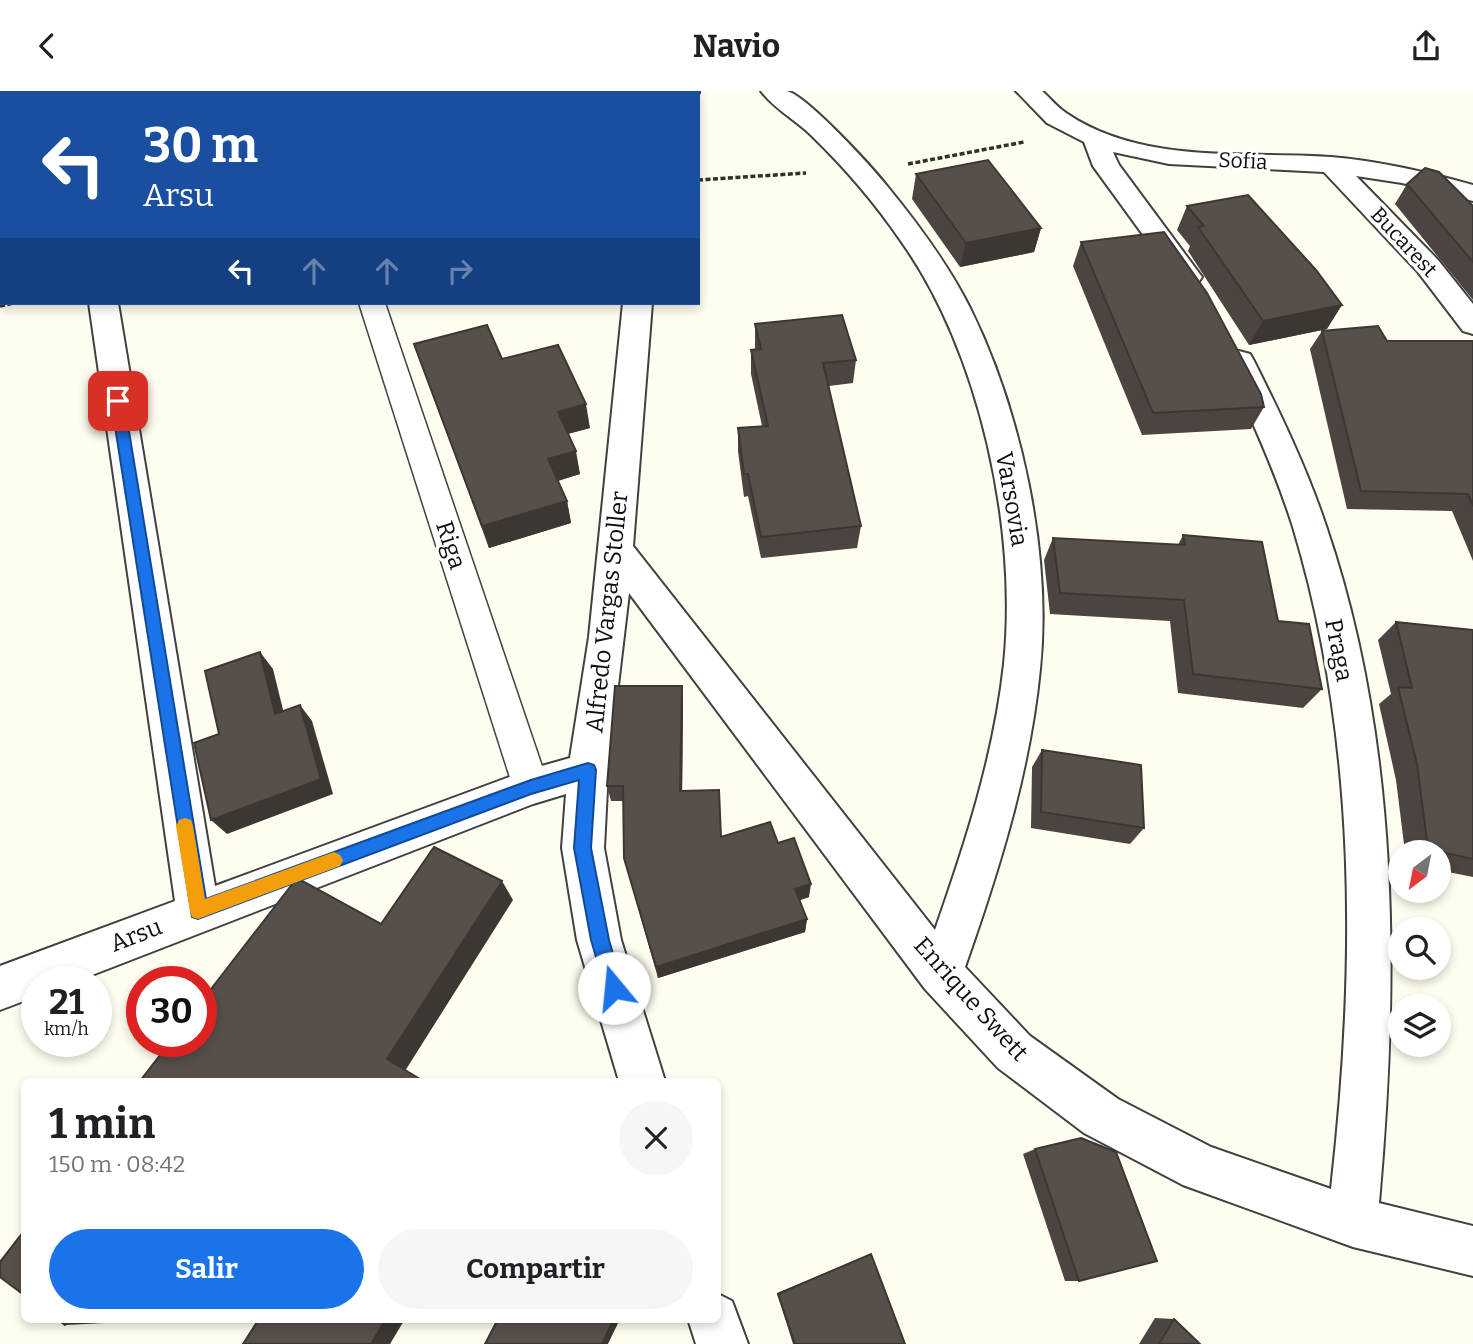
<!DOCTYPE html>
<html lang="es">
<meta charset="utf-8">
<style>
:root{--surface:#fff;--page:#f6f6f6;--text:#202124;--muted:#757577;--accent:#1a73e8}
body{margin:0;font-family:Bitter,serif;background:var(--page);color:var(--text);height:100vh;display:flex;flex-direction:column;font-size:26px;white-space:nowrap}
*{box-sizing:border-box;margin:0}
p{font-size:23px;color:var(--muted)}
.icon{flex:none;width:38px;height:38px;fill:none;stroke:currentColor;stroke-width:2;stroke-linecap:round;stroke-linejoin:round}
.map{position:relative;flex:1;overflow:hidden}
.side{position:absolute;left:21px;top:987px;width:700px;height:245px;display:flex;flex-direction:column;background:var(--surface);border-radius:10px;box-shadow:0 4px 10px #0003}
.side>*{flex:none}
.hud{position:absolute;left:0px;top:0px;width:700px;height:214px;box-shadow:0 4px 10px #0003;background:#1a4fa0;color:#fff;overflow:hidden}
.needle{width:46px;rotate:212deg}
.fabs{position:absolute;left:1388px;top:749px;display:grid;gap:14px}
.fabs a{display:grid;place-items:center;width:63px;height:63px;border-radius:50%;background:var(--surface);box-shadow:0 4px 10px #0003;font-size:35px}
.speed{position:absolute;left:21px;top:875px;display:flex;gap:14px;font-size:35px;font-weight:700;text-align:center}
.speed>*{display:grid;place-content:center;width:91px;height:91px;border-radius:50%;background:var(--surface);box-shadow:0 4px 10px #0003;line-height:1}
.speed small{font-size:18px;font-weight:400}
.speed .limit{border:10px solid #d22;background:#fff;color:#111}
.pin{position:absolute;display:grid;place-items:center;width:60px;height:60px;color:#fff;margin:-30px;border-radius:14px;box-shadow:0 4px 10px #0006}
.me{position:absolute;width:77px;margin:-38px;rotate:343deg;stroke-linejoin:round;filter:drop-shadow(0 0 5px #0008)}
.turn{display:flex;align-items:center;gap:24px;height:147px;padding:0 28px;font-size:32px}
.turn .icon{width:91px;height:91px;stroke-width:2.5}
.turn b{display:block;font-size:49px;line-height:60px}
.lanes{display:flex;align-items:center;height:66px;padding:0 28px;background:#0003;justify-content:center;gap:35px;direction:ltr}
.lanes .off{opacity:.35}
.round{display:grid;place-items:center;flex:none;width:74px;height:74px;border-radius:37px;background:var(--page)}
.head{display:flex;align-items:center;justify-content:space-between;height:119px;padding:0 28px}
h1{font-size:42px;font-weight:700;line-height:52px}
.button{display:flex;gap:14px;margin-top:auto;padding:14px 28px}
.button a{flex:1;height:80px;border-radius:42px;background:var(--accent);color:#fff;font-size:28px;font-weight:700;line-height:80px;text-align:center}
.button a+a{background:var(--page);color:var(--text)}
header{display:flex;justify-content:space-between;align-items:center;height:91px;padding:0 28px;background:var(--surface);font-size:32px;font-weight:700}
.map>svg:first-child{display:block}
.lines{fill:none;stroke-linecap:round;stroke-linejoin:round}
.pedestrian-casing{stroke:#414141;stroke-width:3}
.minor-casing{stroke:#414141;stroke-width:4}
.secondary-casing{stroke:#303030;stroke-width:4}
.path{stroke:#303030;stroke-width:3.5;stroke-dasharray:5 2.5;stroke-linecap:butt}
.pedestrian{fill:#fff;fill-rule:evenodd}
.minor{fill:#fff;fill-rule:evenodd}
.secondary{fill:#fff9aa;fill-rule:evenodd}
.wall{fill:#4b4440}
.shaded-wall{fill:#3d3734}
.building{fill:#574f4a;stroke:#3d3734;stroke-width:2}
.route{fill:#1a73e8;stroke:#114b97;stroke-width:2}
.slow{fill:#f59e0b}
.labels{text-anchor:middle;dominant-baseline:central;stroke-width:7;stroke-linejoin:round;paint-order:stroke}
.far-street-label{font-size:21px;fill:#0e0e0e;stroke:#fff}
.street-label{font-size:24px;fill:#0e0e0e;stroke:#fff}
</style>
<header><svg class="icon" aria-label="back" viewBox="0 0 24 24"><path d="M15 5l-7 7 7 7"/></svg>Navio<svg class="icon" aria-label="share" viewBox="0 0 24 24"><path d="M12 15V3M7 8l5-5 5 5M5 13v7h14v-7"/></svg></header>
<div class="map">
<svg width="1473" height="1253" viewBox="0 0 1473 1253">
<rect width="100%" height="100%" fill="#fffdef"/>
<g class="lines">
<g class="pedestrian-casing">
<path id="pedestrian" d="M 359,212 L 385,212 L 549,696 L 544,708 L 531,712 L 518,708 L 513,696 Z"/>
</g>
<g class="minor-casing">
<g id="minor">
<path d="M 517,0 L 545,0 L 516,2 Z"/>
<rect x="675" y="0" width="24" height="2"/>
<path d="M 761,0 C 769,0 780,0 787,0 C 807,5 872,76 887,95 C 918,133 948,173 970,217 C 1021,320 1052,463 1040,578 C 1030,681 999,779 965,876 L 1030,945 L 1118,1008 L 1211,1056 L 1331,1098 C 1356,878 1358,651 1293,436 C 1275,379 1250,324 1224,270 L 1228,263 L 1239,260 L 1250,263 L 1254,270 C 1281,324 1307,378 1326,435 C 1400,652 1399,887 1379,1112 L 1473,1135 L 1473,1185 L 1353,1156 L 1183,1094 L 1084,1042 L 998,977 L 925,898 L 629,502 L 608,679 L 604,757 L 621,849 L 665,990 L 619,990 L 577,849 L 562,757 L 566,703 L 533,713 L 74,891 L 37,891 L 37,905 L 0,919 L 0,875 L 175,810 L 89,212 L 118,212 L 215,795 L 531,678 L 570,667 L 589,546 L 623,212 L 652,212 L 633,455 L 935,839 C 965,753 994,665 1004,573 C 1018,438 980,261 901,150 C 875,112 845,77 812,45 C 797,30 773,17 761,0 Z"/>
<path d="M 1016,0 L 1042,0 C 1050,7 1057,16 1066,22 C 1142,74 1244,60 1331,66 C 1379,70 1427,81 1473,94 L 1473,110 L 1402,92 L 1356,85 L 1438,169 L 1473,213 L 1473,243 L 1463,240 L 1418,181 L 1324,81 L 1169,73 L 1113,61 L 1119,74 L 1202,186 L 1198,192 L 1188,195 L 1178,192 L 1093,75 L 1084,51 L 1047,32 Z"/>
<rect x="0" y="154" width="2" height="18"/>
<path d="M 718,1203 L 732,1210 L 748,1253 L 696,1253 L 688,1228 L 718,1228 Z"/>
</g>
</g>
<g class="secondary-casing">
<g id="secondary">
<path d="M 257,0 L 286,0 L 256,2 Z"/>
<rect x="0" y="61" width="2" height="16"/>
</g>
</g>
<g class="path">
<path d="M 908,73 L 1024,51"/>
<path d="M 698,89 L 806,82"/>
<path d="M 0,215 L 14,212"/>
</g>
<use href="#pedestrian" class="pedestrian"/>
<use href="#minor" class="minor"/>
<use href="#secondary" class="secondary"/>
</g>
<g class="wall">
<path d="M 916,83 L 1041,137 L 1034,161 L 960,176 L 912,108 Z"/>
<path d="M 1407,93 L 1473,115 L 1473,209 L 1395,113 Z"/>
<path d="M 1187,115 L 1327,238 L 1249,254 L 1188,160 L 1190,155 L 1177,139 Z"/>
<path d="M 1081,151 L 1264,316 L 1251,338 L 1142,344 L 1073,175 Z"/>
<path d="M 755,233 L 856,269 L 853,292 L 829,295 L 861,435 L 857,457 L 761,467 L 748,405 L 744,406 L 738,360 L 738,337 L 762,335 L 751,283 L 751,259 L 755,259 Z"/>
<path d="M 1322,240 L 1387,250 L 1473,250 L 1473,470 L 1452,420 L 1347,418 L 1310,258 Z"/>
<path d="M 414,253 L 502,268 L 590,337 L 568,343 L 580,383 L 558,390 L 567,410 L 571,432 L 489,457 Z"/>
<path d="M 1183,444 L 1278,530 L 1322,598 L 1303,617 L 1178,602 L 1170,530 L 1050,523 L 1044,469 L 1053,447 L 1178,454 Z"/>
<path d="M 1396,531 L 1473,539 L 1473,786 L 1438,779 L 1438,761 L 1405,761 L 1396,689 L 1379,613 L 1391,603 L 1378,549 Z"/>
<path d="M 682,595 L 683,613 L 682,700 L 721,746 L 778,752 L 809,806 L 800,809 L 807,828 L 805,841 L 658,887 L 624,767 L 623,710 L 611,710 L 607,695 Z"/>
<path d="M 1042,659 L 1144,737 L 1130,753 L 1031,737 L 1032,676 Z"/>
<path d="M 1035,1058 L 1079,1190 L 1065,1190 L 1023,1063 Z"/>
<path d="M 871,1163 L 905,1253 L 793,1253 L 777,1202 L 866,1165 Z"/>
<path d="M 1155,1227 L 1174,1228 L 1200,1253 L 1139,1253 Z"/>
</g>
<g class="shaded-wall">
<path d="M 1041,137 L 1034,161 L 960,176 L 966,152 Z"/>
<path d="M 1342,214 L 1327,238 L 1249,254 L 1263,230 Z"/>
<path d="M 586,313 L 590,337 L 563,344 L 558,321 Z"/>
<path d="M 576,360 L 580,383 L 553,391 L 548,368 Z"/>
<path d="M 567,410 L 571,432 L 489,457 L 482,435 Z"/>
<path d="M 260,561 L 273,578 L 288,639 L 275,623 Z"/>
<path d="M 682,595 L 683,613 L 682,716 L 680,700 Z"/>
<path d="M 300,614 L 312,630 L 333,703 L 227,743 L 211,729 Z"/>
<path d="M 502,790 L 513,809 L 405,980 L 387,968 Z"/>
<path d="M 811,793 L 809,806 L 794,811 L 795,798 Z"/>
<path d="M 807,828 L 805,841 L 658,887 L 656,876 Z"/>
<path d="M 70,1228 L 107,1228 L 105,1232 L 65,1234 Z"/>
<path d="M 386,1228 L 405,1228 L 390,1253 L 371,1253 Z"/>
<path d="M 611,1228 L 620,1228 L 608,1253 L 602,1253 Z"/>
</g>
<g class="building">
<path d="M 988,69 L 1041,137 L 966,152 L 916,83 Z"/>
<path d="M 1425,77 L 1439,81 L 1473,115 L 1473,171 L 1407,93 Z"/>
<path d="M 1248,104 L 1316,179 L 1342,214 L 1263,230 L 1198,136 L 1204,135 L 1187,115 Z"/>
<path d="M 1164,141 L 1207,202 L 1261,303 L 1264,316 L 1153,322 L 1081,151 Z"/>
<path d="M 842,224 L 856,269 L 823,272 L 861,435 L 761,446 L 748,383 L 744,383 L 738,337 L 768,335 L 751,259 L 761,258 L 755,233 Z"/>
<path d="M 487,234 L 502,268 L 558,254 L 586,313 L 558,321 L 576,360 L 548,368 L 567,410 L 482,435 L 414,253 Z"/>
<path d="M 1378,235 L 1387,250 L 1473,250 L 1473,415 L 1468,403 L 1361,400 L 1322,240 Z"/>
<path d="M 1183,444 L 1262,451 L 1278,530 L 1309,533 L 1322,598 L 1193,583 L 1184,509 L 1060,502 L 1053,447 L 1185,454 Z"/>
<path d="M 1396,531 L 1473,539 L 1473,768 L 1428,758 L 1417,673 L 1398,596 L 1412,597 Z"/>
<path d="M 260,561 L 275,623 L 300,614 L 321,688 L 211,729 L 194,652 L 219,643 L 205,580 Z"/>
<path d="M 615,595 L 682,595 L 680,700 L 719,699 L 721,746 L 770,731 L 778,752 L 794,747 L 811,793 L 795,798 L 807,828 L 656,876 L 624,767 L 623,695 L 607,695 Z"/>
<path d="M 1042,659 L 1141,674 L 1144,737 L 1041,721 Z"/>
<path d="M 434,756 L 502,790 L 387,968 L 423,990 L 140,990 L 171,950 L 201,950 L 201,911 L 297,787 L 381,833 Z"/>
<path d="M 1081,1047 L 1116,1061 L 1157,1170 L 1079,1190 L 1035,1058 Z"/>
<path d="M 24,1140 L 24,1204 L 0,1186 L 0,1171 Z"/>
<path d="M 871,1163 L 905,1253 L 795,1253 L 778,1203 Z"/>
<path d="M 57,1228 L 70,1228 L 65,1234 Z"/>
<path d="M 259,1228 L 386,1228 L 371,1253 L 243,1253 Z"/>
<path d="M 498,1228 L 611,1228 L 613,1230 L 602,1253 L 485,1253 Z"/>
<path d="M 1174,1228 L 1200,1253 L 1159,1253 Z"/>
</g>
<path class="route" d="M 118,306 L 124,310 L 206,808 L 531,689 L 588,672 L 594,674 L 596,679 L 591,757 L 609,849 L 623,897 L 620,903 L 614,906 L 607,903 L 591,849 L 574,757 L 579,689 L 531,703 L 198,828 L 192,826 L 111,310 Z"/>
<path class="slow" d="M 185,727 L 191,729 L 193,735 L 205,808 L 334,761 L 340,764 L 343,769 L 340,775 L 198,828 L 192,826 L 190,820 L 176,735 L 179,729 Z"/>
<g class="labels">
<g class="far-street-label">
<text transform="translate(1243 70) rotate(3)">Sofia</text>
<text transform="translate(1404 151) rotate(47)">Bucarest</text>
</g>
<g class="street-label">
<text transform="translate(1012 408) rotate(80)">Varsovia</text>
<text transform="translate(451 454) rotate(72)">Riga</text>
<text transform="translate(607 521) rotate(-84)">Alfredo Vargas Stoller</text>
<text transform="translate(1339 559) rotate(79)">Praga</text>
<text transform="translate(136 844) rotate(-21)">Arsu</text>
<text transform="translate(971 908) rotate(48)">Enrique Swett</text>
</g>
</g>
</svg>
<div class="fabs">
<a><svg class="needle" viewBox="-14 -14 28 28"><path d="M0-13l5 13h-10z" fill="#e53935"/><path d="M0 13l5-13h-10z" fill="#757577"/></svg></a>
<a><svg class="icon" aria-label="search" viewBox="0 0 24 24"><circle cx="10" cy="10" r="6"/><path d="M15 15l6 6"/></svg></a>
<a><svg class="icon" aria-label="layers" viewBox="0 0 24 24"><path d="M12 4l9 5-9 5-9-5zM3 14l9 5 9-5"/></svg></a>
</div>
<div class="speed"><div>21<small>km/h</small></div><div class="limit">30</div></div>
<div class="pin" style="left:118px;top:310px;background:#d93025"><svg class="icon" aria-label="arrive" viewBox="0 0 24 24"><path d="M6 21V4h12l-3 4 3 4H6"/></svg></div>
<svg class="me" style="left:614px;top:897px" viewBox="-20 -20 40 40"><circle r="19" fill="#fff"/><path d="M0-13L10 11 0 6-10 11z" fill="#1a73e8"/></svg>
<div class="hud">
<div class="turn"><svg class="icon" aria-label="left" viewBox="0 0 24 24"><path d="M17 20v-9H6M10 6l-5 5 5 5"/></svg><div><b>30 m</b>Arsu</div></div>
<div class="lanes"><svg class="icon" aria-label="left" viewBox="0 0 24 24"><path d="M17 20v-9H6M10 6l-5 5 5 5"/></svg><svg class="icon off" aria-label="ahead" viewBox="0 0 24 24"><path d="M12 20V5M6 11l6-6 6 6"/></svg><svg class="icon off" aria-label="ahead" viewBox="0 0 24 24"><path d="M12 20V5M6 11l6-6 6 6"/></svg><svg class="icon off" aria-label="right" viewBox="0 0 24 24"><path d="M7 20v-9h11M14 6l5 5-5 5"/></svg></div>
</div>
<section class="side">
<div class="head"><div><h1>1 min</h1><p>150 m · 08:42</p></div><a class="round"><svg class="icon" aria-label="close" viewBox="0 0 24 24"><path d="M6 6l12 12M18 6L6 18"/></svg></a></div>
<div class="button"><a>Salir</a><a>Compartir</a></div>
</section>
</div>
